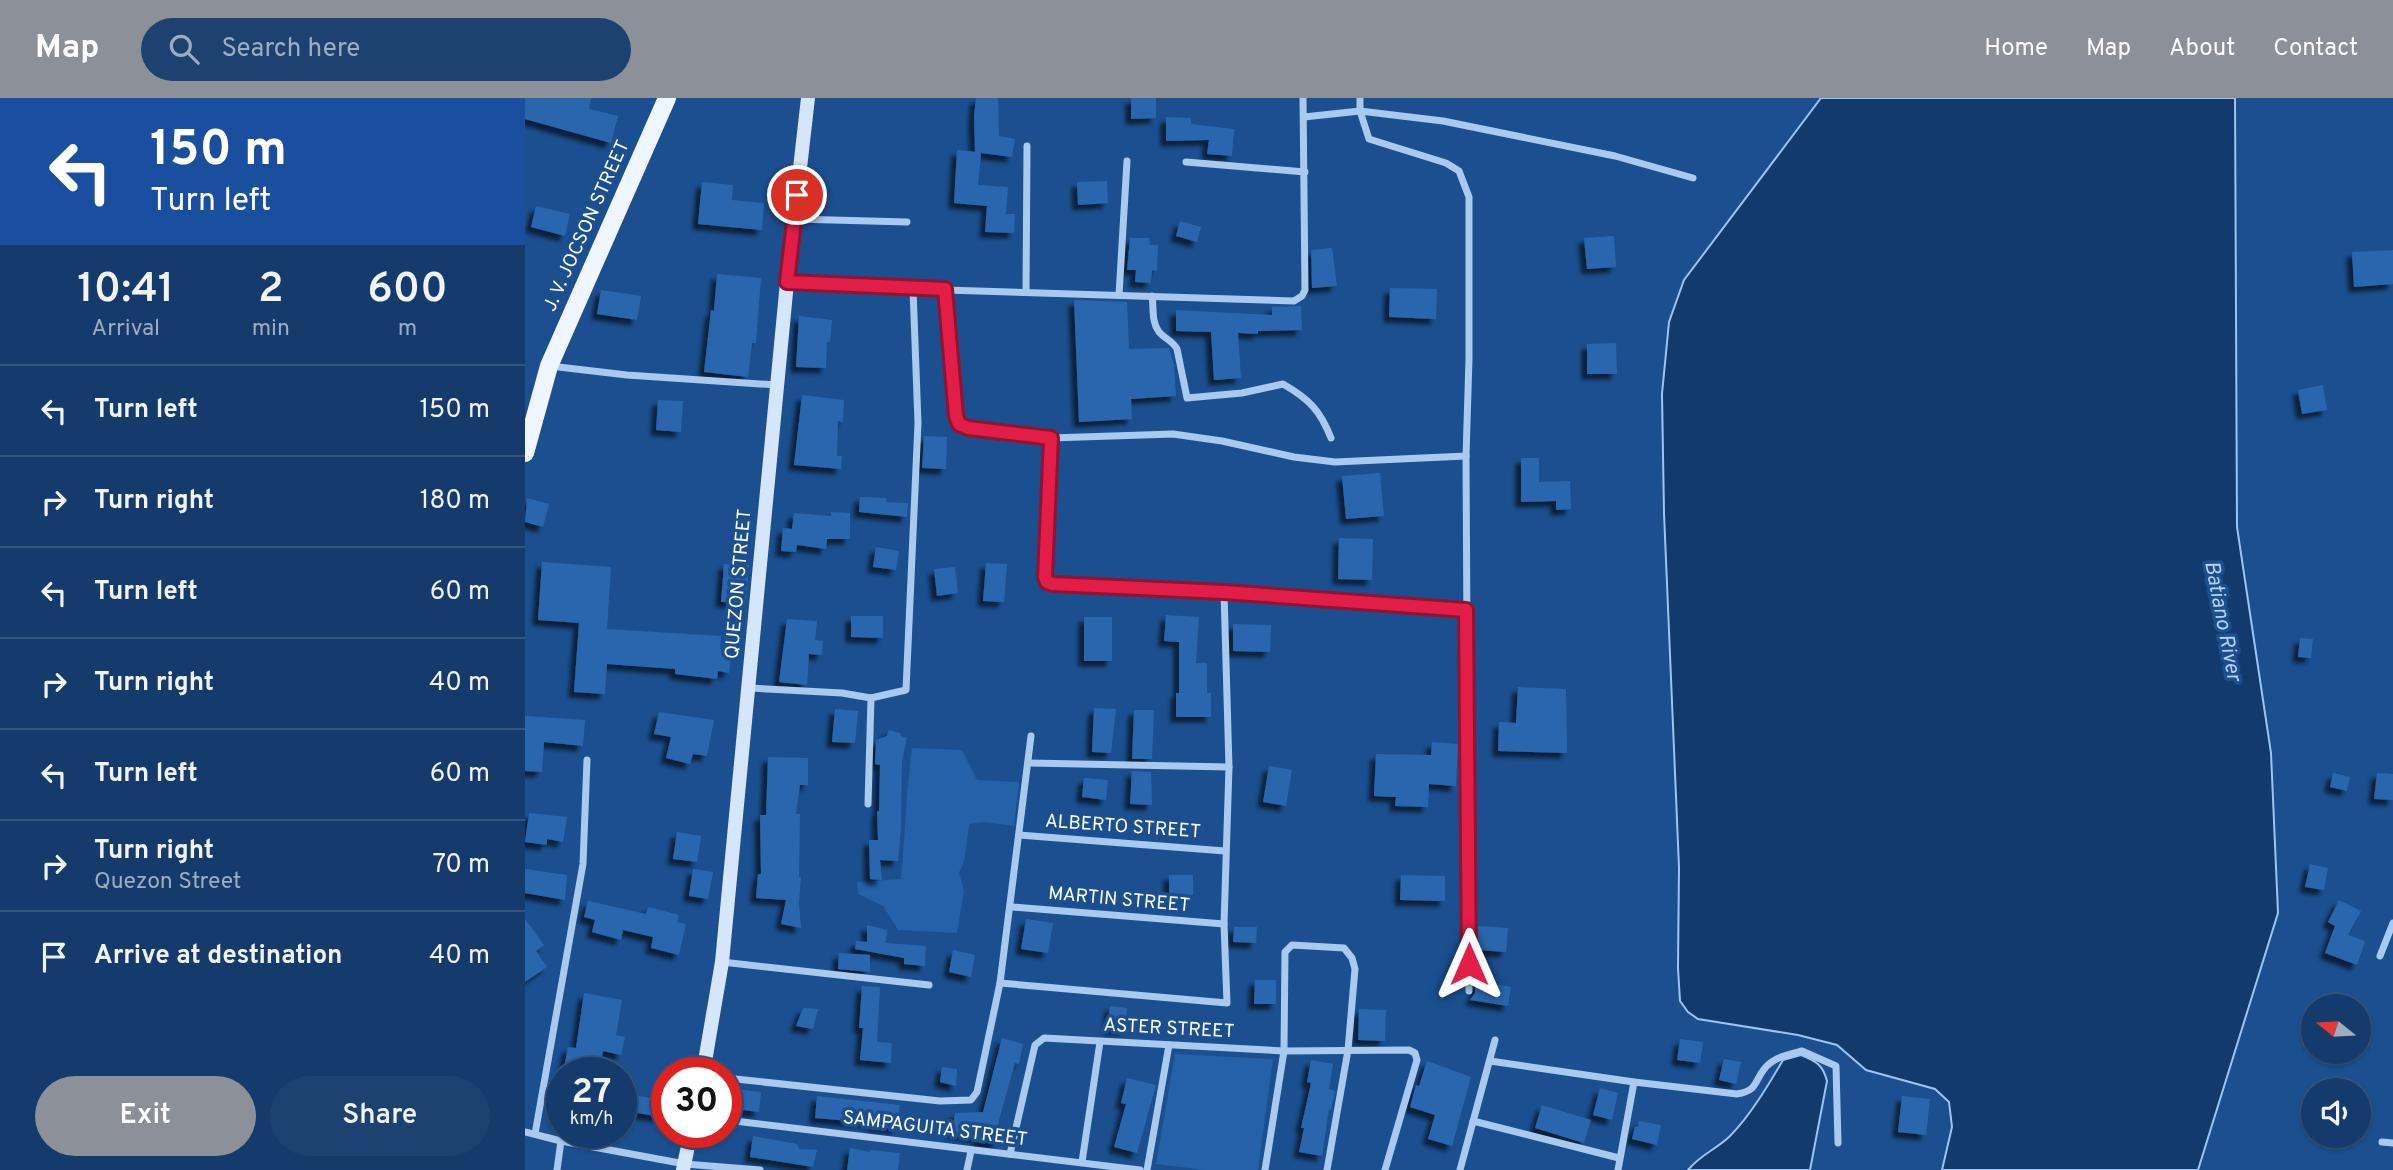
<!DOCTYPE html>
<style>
:root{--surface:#143b6b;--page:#1d4271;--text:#f1f3f6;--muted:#9dadc1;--line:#33557e;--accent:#8c9099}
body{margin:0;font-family:Overpass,sans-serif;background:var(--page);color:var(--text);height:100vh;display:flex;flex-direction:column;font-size:26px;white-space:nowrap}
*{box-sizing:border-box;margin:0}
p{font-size:23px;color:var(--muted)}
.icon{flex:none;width:38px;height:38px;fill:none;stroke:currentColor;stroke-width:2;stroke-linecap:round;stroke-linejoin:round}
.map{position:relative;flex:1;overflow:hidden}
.details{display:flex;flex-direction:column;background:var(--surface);width:525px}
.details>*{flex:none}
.hud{background:#1a4fa0;color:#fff;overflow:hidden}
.needle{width:46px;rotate:288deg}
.buttons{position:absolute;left:1776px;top:896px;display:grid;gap:14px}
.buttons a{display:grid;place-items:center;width:70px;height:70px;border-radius:50%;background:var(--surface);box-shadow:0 2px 5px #0004,0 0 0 2px var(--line);font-size:35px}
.speed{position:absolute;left:21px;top:959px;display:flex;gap:14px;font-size:35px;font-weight:700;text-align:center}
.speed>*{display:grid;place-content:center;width:91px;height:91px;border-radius:50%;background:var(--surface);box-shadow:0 2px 5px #0004,0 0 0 2px var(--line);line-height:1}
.speed small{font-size:18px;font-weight:400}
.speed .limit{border:10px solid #d22;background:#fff;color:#111}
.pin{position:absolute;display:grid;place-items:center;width:60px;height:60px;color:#fff;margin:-30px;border:4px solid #fff;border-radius:50%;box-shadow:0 2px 7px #0007}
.me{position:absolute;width:77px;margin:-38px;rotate:0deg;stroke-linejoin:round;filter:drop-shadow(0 0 5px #0008)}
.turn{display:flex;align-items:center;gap:24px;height:147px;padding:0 35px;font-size:32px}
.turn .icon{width:91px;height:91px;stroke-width:2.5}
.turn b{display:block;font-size:49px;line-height:60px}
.eta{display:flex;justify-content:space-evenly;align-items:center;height:119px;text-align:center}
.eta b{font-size:42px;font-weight:600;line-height:49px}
.button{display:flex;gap:14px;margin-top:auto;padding:14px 35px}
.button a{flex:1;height:80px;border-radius:42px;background:var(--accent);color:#fff;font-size:28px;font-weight:600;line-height:80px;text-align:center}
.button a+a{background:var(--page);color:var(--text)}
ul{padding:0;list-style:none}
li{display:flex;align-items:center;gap:21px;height:91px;padding:0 35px;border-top:2px solid var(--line)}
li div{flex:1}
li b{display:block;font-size:26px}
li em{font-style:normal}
header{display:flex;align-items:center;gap:42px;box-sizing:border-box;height:98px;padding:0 35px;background:var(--accent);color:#fff}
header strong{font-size:33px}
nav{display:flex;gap:38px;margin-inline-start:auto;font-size:24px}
.search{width:490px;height:63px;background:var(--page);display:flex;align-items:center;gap:18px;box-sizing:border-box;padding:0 24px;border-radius:38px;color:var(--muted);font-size:26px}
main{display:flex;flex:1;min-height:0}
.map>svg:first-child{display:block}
.green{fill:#2461a8}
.water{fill:#123a6d;stroke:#9cc4f0;stroke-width:2}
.building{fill:#2a66ad;filter:url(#shadow)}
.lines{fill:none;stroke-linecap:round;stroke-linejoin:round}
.street{stroke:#a9c9ee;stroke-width:7}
.secondary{stroke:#d6e6fa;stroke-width:14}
.primary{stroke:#f0f6ff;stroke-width:18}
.route-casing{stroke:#92132f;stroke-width:18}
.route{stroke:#e11d48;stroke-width:12}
.labels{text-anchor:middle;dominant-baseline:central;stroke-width:7;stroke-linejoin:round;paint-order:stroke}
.street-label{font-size:19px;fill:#fff;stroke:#1b4f8f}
.water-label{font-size:21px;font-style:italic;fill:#b5d3f5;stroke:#1b4f8f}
</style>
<header>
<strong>Map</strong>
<div class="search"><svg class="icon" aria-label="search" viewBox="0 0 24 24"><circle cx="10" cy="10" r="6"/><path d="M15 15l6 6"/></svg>Search here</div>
<nav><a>Home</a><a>Map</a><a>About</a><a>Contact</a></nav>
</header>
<main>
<section class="details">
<div class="hud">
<div class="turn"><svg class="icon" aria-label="left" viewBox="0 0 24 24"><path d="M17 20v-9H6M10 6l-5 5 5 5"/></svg><div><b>150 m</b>Turn left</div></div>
</div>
<div class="eta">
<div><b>10:41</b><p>Arrival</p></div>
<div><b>2</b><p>min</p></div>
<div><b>600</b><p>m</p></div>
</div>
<ul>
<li><svg class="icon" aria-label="left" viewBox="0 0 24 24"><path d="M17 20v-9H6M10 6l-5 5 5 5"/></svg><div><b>Turn left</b></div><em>150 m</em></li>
<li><svg class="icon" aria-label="right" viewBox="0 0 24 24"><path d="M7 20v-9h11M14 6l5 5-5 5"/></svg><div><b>Turn right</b></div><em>180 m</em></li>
<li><svg class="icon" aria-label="left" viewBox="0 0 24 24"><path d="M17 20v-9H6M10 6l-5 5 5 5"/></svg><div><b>Turn left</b></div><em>60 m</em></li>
<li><svg class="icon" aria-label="right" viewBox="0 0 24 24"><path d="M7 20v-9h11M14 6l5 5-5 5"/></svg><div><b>Turn right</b></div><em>40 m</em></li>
<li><svg class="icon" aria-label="left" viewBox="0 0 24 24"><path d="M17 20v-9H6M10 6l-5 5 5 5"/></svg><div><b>Turn left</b></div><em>60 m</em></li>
<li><svg class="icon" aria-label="right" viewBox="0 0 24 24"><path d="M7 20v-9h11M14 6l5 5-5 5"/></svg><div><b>Turn right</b><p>Quezon Street</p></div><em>70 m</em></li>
<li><svg class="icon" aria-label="arrive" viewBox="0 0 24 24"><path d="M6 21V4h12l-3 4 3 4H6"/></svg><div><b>Arrive at destination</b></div><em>40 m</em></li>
</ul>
<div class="button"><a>Exit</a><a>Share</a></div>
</section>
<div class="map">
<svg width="1868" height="1072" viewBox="0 0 1868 1072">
<defs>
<filter id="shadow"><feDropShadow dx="-5.5" dy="5.5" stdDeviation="2" flood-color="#0009"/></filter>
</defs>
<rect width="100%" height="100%" fill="#1b4f8f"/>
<g class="green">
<path d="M 387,650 L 437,652 L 452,682 L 494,684 L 489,728 L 459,724 L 445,726 C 440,741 443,762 434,774 L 439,793 L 432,835 L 373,832 L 358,808 L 333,796 L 332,784 L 376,781 C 380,737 381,694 387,650 Z"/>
<path d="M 650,956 L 748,961 L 733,1072 L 680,1072 L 631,1066 Z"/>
</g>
<g class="water">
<path d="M 1296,0 L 1710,0 L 1712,429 L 1746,655 L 1753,815 L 1673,1072 L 1417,1072 L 1427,1029 L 1424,1004 L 1410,991 L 1341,972 L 1312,947 L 1273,937 L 1173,921 L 1163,914 L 1155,903 L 1153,870 L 1154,769 L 1139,415 L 1137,296 L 1144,224 L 1159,182 Z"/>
<path d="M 1276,957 C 1291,963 1298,967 1302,983 L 1285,1072 L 1163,1072 C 1176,1056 1192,1051 1205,1038 C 1225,1018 1244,986 1258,962 Z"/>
</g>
<g class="building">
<path d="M 0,0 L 66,0 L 64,11 L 93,18 L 86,45 L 0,21 Z"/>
<path d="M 451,0 L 473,0 L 474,38 L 490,41 L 487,59 L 456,55 L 453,87 L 483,89 L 481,116 L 490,116 L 489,135 L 460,134 L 462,108 L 429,105 L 432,52 L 452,54 L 450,54 L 449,18 Z"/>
<path d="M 606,0 L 631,0 L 631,20 L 606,21 Z"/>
<path d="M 641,19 L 666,20 L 666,26 L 709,31 L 707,58 L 682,56 L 684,42 L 641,43 Z"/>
<path d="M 582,83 L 583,105 L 553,107 L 552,84 Z"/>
<path d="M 177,84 L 208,87 L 207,102 L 239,105 L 237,132 L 173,126 Z"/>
<path d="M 11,108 L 45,116 L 40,138 L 6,129 Z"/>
<path d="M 655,123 L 676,129 L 672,144 L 651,138 Z"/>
<path d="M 1089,138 L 1091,169 L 1062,171 L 1059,140 Z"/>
<path d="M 605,140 L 624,140 L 625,147 L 633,147 L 632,173 L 627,172 L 626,185 L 610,184 L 611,172 L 602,172 Z"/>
<path d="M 807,150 L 812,188 L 787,190 L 786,152 Z"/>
<path d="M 1868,152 L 1868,186 L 1829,189 L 1827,154 Z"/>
<path d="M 192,176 L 236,180 L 231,245 L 227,245 L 223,279 L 179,274 L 186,212 L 189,213 Z"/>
<path d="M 865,190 L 912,191 L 911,221 L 864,219 Z"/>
<path d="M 76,192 L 116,198 L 112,222 L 72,216 Z"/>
<path d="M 549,202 L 602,204 L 604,251 L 644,250 L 649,267 L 651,298 L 606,301 L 607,321 L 554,324 Z"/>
<path d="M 776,208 L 777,232 L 733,233 L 733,236 L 713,235 L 716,280 L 689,282 L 686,234 L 651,233 L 651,212 L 747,217 L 747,209 Z"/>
<path d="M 274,218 L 307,222 L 305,244 L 302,244 L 301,270 L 271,269 Z"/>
<path d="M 1091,245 L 1092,276 L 1062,276 L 1062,246 Z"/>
<path d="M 1798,287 L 1802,312 L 1777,316 L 1773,292 Z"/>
<path d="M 277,297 L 319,302 L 318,324 L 313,323 L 312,358 L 317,358 L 316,371 L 269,367 Z"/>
<path d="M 133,302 L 158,303 L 156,334 L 131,332 Z"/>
<path d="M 399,338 L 422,339 L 421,371 L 397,370 Z"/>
<path d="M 996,360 L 1014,360 L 1014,384 L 1045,383 L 1046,411 L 1031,412 L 1031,403 L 996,404 Z"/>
<path d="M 855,375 L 859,418 L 821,421 L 817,378 Z"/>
<path d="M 335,399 L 361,400 L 361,404 L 383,405 L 382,419 L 334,414 Z"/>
<path d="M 2,400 L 24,406 L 18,429 L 0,424 Z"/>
<path d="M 306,414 L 325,415 L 325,441 L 302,441 L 301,451 L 272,447 L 271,454 L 256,453 L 258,430 L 267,431 L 269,415 L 306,418 Z"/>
<path d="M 814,440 L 848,441 L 847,482 L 813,481 Z"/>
<path d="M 351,449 L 374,453 L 371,472 L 348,469 Z"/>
<path d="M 17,464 L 86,469 L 82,531 L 196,538 L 195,551 L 207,553 L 204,575 L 193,573 L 192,581 L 150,576 L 150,571 L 82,566 L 80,596 L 49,594 L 54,525 L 13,522 Z"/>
<path d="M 461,465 L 482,466 L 479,504 L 458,503 Z"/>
<path d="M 199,466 L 224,467 L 221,505 L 196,504 Z"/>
<path d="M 430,469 L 433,495 L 412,498 L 409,471 Z"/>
<path d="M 641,517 L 674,519 L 671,565 L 682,565 L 682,595 L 686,595 L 686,619 L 651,619 L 651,595 L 654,595 L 654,544 L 639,543 Z"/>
<path d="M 326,518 L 358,518 L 358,540 L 326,539 Z"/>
<rect x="559" y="519" width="28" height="44"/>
<path d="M 262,521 L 292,523 L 290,542 L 298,543 L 297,557 L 284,556 L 282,587 L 254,584 Z"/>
<path d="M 708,526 L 746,527 L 745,554 L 708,553 Z"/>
<path d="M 1775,540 L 1788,541 L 1786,560 L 1773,559 Z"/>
<path d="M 993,589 L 1041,591 L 1042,655 L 973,653 L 974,624 L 991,625 Z"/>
<path d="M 569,610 L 591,611 L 586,655 L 567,654 Z"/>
<path d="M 310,611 L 333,613 L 330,645 L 307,644 Z"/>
<path d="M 609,612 L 629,612 L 627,661 L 607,661 Z"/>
<path d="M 134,614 L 189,622 L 182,658 L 168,656 L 165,666 L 141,660 L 146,639 L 129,636 Z"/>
<path d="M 0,618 L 60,622 L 58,648 L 19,644 L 17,674 L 0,673 Z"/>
<path d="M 364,632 L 375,635 L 376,638 L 382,640 L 377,662 L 376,730 L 373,763 L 355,762 L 357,782 L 345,781 L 344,742 L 353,742 L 352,713 L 354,713 L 355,667 L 350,666 L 351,642 L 362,638 Z"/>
<path d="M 907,644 L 933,646 L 931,688 L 904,686 L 903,709 L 870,708 L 871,699 L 849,698 L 851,656 L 906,657 Z"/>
<path d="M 243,659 L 283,660 L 283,687 L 275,687 L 271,716 L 275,716 L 274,779 L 276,779 L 274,805 L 276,830 L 256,826 L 261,802 L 231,800 L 233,776 L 236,776 L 235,717 L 241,717 Z"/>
<path d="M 744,668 L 767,672 L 761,708 L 738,704 Z"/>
<path d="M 607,673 L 626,674 L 627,707 L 605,706 Z"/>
<path d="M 1808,675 L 1825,679 L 1822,693 L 1805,689 Z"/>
<path d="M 1852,675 L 1868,676 L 1868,702 L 1849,701 Z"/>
<path d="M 559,680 L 583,682 L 581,702 L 557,699 Z"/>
<path d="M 4,715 L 42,719 L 38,744 L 22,741 L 22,747 L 0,744 Z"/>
<path d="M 152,734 L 176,738 L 172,764 L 148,761 Z"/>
<path d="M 1785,766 L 1803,770 L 1799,792 L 1780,789 Z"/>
<path d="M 0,771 L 42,777 L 40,802 L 0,795 Z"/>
<path d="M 168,771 L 188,774 L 183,801 L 164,798 Z"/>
<path d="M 644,777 L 668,777 L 668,797 L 644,798 Z"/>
<path d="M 876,777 L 920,778 L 920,803 L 875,802 Z"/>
<path d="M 1814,802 L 1836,813 L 1823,837 L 1840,843 L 1832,867 L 1800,855 L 1810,828 L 1803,824 Z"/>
<path d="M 63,803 L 121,816 L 123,809 L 154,817 L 152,824 L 161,826 L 154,857 L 126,850 L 128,839 L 98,832 L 96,842 L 67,834 L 70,822 L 59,819 Z"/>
<path d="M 0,821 L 19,847 L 11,853 L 22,869 L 0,884 Z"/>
<path d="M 501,821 L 528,825 L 523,855 L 496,851 Z"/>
<path d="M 342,827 L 362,832 L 361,845 L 401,848 L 400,868 L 379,866 L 379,860 L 330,851 L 331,843 L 342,844 Z"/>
<path d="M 953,828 L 983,830 L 981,854 L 952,852 Z"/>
<path d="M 709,829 L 732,829 L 731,845 L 708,844 Z"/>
<path d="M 428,852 L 450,857 L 446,879 L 424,874 Z"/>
<path d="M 314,855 L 345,857 L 345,874 L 313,871 Z"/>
<path d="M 730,882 L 751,882 L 751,906 L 729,906 Z"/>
<path d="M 950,883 L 986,889 L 983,908 L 945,902 L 950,895 Z"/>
<path d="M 337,888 L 355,889 L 352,944 L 367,945 L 366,965 L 335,962 L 338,930 L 334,930 Z"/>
<path d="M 59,895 L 97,902 L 91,937 L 100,939 L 96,957 L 78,953 L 75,975 L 53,975 L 54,972 L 39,970 L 43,949 L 51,950 Z"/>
<path d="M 585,908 L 602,910 L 600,932 L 583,931 Z"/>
<path d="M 278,910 L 293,911 L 288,931 L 271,928 Z"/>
<path d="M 834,911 L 861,912 L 860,943 L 833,942 Z"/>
<path d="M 477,940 L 498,946 L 494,966 L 490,965 L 474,1022 L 473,1045 L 454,1045 L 454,1040 L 427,1035 L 430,1015 L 458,1014 Z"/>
<path d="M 1155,941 L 1178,944 L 1175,965 L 1152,962 Z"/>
<path d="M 1199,961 L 1216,964 L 1211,986 L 1194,982 Z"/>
<path d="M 786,962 L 808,966 L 804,991 L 810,993 L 806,1012 L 804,1011 L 797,1058 L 774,1054 L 779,1030 L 776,1030 L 786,985 L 782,984 Z"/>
<path d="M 902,963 L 946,979 L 927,1048 L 903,1041 L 910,1017 L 885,1009 L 891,987 L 894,988 Z"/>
<path d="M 417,969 L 432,971 L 431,988 L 415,984 Z"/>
<path d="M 602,980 L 631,987 L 612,1055 L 589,1049 L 601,1006 L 596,1005 Z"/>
<path d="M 201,990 L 236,994 L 234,1014 L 209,1011 L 209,1009 L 201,1008 Z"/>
<path d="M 1075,990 L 1093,995 L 1087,1022 L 1068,1017 Z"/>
<path d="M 96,995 L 138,1002 L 135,1019 L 96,1012 Z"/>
<path d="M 292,998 L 375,1007 L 372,1031 L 348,1028 L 348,1025 L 290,1020 Z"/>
<path d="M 1377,998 L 1405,1001 L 1401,1037 L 1373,1034 Z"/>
<path d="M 1017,1007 L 1066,1022 L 1059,1045 L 1010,1030 Z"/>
<path d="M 1114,1023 L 1136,1027 L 1132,1047 L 1107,1041 L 1110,1028 L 1113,1029 Z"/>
<path d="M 228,1038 L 272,1046 L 274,1051 L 292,1052 L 288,1069 L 225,1059 Z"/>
<path d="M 325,1050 L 345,1054 L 345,1052 L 375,1055 L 373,1072 L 322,1072 Z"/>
</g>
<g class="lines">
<g class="street">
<path d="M 835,0 L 835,13 L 844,41 L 921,65 L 934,73 L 944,99 L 944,261 L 941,358 L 944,893"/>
<path d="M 779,19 L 835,13 L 918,23 L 1090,58 L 1168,80"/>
<path d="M 661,64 L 780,74"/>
<path d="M 270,121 L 382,124"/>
<path d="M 262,184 L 388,191 L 769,203 L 777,198 L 780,192 L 778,0"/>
<path d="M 420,191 L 431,318 L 434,326 L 443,330 L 526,340 L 648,336 L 697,343 L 769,359 L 810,364 L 941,358"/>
<path d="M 501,194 L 502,48"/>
<path d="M 594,197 L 602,63"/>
<path d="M 627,198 C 629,210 626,223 634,234 C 640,241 648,243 652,251 L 662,300 L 717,295 L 758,286 C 784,301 795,312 806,340"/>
<path d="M 25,268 L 102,277 L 252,287"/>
<path d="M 526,340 L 521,479 L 522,484 L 528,486 L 699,494 L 941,512"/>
<path d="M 224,590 L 317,595 L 346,600 L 343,706"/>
<path d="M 346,600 L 381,592 L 393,325 L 388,191"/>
<path d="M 504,665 L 704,669"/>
<path d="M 494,737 L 700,753"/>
<path d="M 487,809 L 699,826"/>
<path d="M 1855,858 L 1868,825"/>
<path d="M 197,864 L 404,887"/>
<path d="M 475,885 L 702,905 L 699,826 L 704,669 L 699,494"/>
<path d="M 965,963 L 1109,984 L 1212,996 C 1233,993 1229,983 1240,970 C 1249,959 1265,956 1277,953 L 1311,968 L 1313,1045"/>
<path d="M 201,980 L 415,1003 L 446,1002 L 452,994 L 475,885 L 506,638"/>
<path d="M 201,1022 L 615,1072"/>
<path d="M 948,1023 L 1094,1060"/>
<path d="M 0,1034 L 36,1043 L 160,1066 L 235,1072"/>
<path d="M 10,1036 L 58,766 L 62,662"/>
<path d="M 1857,1044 L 1868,1045"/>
<path d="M 485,1056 L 510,947 L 519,940 L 759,953 L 884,952 L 890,955 L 892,962 L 860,1072"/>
<path d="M 557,1064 L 575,944"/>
<path d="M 32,1072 L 36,1043"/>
<path d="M 442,1072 L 446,1053"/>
<path d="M 622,1072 L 644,947"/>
<path d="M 740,1072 L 759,953 L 760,854 L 767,847 L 819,850 L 827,860 L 830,871 L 823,952 L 802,1072"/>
<path d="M 935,1072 L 970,942"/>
<path d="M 1093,1072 L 1109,984"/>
</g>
<g class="secondary">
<path d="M 178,975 L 197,864 L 262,184 L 283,0"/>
<path d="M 158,1072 L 166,1034"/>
</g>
<path class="primary" d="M 0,355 L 24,268 L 142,0"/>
</g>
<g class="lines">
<g class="route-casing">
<path id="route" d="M 272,97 L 262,184 L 420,191 L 431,318 L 434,326 L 443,330 L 526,340 L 520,479 L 522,484 L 528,486 L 699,494 L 941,512 L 944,866"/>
</g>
<use href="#route" class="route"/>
</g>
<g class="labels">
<g class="street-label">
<text transform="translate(62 128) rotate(-66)">J. V. JOCSON STREET</text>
<text transform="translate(214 486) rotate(-85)">QUEZON STREET</text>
<text transform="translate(598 729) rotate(4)">ALBERTO STREET</text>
<text transform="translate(594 802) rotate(5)">MARTIN STREET</text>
<text transform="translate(644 931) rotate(3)">ASTER STREET</text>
<text transform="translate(410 1031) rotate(7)">SAMPAGUITA STREET</text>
</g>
<g class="water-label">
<text transform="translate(1697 523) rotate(79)">Batiano River</text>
</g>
</g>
</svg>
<div class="buttons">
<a><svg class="needle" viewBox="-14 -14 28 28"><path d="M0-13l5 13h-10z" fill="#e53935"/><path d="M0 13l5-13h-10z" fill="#9dadc1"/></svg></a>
<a><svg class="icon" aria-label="sound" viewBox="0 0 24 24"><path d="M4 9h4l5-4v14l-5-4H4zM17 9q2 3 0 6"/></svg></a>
</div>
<div class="speed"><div>27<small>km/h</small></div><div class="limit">30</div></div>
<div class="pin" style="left:272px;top:97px;background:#d93025"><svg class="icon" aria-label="arrive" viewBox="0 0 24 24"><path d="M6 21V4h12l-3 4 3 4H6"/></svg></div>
<svg class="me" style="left:944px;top:866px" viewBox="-20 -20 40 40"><path d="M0-17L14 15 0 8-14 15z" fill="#e11d48" stroke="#fff" stroke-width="4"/></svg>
</div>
</main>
